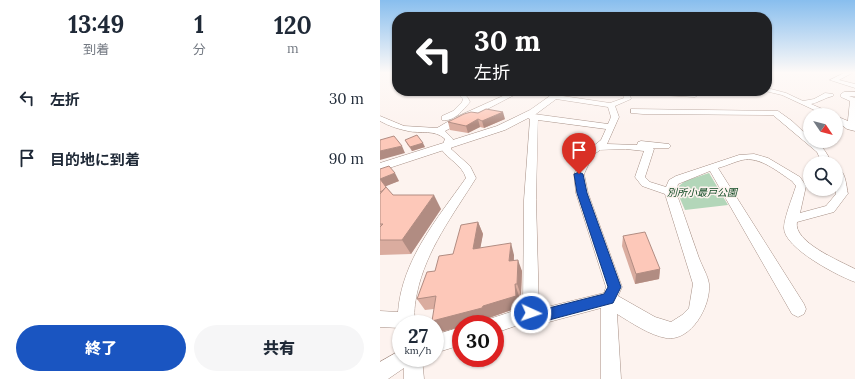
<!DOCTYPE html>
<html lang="ja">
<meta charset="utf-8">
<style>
:root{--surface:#fff;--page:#f6f6f7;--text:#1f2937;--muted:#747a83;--accent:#1a55c1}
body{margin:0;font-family:Lora,"Noto Sans JP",serif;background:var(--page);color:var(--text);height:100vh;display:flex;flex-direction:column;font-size:15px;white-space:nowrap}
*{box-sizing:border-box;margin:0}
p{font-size:13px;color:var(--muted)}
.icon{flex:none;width:22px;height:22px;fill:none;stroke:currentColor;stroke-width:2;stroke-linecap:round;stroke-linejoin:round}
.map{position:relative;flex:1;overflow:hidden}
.sheet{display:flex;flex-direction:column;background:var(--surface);width:380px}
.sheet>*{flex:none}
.top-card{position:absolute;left:12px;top:12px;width:380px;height:84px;border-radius:16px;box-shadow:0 1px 3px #0004;background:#202124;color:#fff;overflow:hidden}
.needle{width:26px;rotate:125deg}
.controls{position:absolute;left:423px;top:108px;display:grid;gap:8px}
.controls a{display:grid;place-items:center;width:40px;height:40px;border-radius:50%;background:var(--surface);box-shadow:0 1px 3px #0004;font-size:20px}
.speed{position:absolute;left:12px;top:315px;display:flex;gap:8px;font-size:20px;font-weight:700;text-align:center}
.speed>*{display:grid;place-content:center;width:52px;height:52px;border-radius:50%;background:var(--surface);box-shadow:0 1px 3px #0004;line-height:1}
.speed small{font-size:10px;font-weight:400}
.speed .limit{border:6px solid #d22;background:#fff;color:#111}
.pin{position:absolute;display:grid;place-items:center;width:34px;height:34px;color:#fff;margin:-41px -17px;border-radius:50% 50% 50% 0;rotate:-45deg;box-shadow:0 0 4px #0007}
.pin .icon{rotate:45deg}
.me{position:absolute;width:44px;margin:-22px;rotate:93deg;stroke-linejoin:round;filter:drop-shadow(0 0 3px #0008)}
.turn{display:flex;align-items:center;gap:14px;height:84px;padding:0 16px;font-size:18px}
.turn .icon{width:52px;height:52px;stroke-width:2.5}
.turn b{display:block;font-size:28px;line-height:34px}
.eta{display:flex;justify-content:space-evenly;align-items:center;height:68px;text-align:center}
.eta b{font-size:24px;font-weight:800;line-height:28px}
.button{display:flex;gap:8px;margin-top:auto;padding:8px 16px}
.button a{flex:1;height:46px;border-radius:24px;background:var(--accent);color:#fff;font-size:16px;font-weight:800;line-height:46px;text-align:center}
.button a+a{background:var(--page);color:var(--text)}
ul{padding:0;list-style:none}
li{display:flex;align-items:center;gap:12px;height:60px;padding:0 16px}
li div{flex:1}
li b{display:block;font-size:15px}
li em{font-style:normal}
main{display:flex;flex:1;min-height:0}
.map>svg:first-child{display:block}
.green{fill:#b3d6b9}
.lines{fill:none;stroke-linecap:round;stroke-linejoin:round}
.minor-casing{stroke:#a68f85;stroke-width:1}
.tertiary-casing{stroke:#a68f85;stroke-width:1}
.minor{fill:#fff;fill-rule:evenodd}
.tertiary{fill:#fff;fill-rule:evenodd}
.wall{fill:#daac9f}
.shaded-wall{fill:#b18c82}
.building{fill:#fdc8b9;stroke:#b18c82}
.route{fill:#1a55c1;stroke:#11377d}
.labels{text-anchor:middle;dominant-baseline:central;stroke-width:3;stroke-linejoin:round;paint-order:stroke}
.park-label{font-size:10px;font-style:italic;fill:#114b24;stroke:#fdf3ef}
</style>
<main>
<section class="sheet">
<div class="eta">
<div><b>13:49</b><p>到着</p></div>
<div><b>1</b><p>分</p></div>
<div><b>120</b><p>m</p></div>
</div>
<ul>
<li><svg class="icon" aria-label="left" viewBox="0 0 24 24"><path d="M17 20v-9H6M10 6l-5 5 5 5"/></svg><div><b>左折</b></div><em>30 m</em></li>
<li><svg class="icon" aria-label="arrive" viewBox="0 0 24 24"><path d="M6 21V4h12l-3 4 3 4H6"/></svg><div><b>目的地に到着</b></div><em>90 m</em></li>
</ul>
<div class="button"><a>終了</a><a>共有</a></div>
</section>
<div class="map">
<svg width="475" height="379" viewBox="0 0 475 379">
<rect width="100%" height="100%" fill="#fdf3ef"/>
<path class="green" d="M 329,173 L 348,205 L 305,210 L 298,194 L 299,186 L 305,181 Z"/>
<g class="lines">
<g class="minor-casing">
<g id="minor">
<path d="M 466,72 L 474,72 L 459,80 L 475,84 L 475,88 L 450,80 Z"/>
<path d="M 387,88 L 406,93 L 423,101 L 434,99 L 445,93 L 453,94 L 453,96 C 444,98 440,102 431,104 L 456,115 L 445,115 L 402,95 L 385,91 L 387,91 Z"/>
<path d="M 75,91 L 82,91 L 88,98 L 90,102 C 83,110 74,122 62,120 L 62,116 L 73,111 L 82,102 L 83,99 Z"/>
<path d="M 134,91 L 142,91 L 65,131 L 73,139 L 71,149 L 90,166 L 96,178 C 73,215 46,250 37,293 C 35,303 33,314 36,324 L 21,324 L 21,330 L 20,328 L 0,327 L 0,311 L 18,312 C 22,260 57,219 86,178 C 82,165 69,160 61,149 L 65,139 C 55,129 40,134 28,131 C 18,129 9,126 0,121 L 0,116 L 24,126 L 57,128 L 74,118 Z"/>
<path d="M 243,91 L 249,91 L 251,99 L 235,106 L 239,117 L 227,144 L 257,145 L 258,142 L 261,141 L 289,144 L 291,146 L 289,148 L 273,148 L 274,149 L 265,177 L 270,182 L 286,187 L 289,180 L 296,176 L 359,155 L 374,154 L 388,158 L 420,177 L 426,186 L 420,213 L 446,206 L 456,194 L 456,168 C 466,170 466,185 468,194 L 466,196 L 454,212 L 417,222 C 413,242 460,261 475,269 L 475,282 C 458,276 404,248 404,228 C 404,218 413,196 416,186 L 412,181 C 398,172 380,156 362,160 C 354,162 346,166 338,168 L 424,304 L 426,309 L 424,314 L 418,317 L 412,314 L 330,171 L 298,184 L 296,192 C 304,214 311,236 319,258 C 322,266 328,276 329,284 C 331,306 311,342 286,338 C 269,335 252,323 237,314 L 241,379 L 221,379 L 221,308 L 154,326 L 147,322 L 115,333 L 115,324 L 107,324 L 109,319 L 143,308 L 144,200 L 150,119 L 143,116 L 147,114 L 154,114 L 228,124 L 231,117 L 228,107 L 176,99 L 173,97 L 176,95 L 230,103 L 244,98 ZM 158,120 L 226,129 L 221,140 L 206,152 L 194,174 L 196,193 L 226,287 L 224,293 L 159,309 L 156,200 ZM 246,149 L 264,151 L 255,177 L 262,186 L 285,194 L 313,284 L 309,308 L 302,315 L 291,322 L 275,317 L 238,296 L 242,287 L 208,193 L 204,174 L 213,155 L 220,150 Z"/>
<path d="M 276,91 L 315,93 L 318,95 L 315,97 L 281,95 Z"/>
<path d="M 475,92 L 475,96 L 469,96 L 475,98 L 475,131 L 467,129 L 456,121 L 456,116 L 468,121 L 468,120 L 470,101 L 461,97 L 461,94 L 464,92 Z"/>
<path d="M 251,109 L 398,111 L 412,121 L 430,138 L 430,141 C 441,141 447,154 452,163 L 442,163 L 437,152 L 393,115 L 263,114 L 251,113 Z"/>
<path d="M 81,327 L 81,345 L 55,353 L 55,335 Z"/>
<path d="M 21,350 L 21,358 L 42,358 L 44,379 L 24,379 L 24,368 L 8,379 L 0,379 L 0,362 Z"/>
</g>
</g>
<g class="tertiary-casing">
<path id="tertiary" d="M 177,91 L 187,91 L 156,114 L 125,130 L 0,171 L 0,163 L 117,126 L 150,110 Z"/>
</g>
<use href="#minor" class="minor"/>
<use href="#tertiary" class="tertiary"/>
</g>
<g class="wall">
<path d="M 148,91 L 167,91 L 160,96 L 148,95 Z"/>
<path d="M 84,114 L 125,119 L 104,128 L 100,127 L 88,133 L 70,130 L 68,122 Z"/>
<path d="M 25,140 L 45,147 L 32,151 L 27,144 Z"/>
<path d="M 0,169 L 19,181 L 5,186 L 13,195 L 61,209 L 31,254 L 0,255 Z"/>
<path d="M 98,222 L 103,234 L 100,248 L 134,255 L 134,260 L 142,271 L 141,295 L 139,296 L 140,307 L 109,318 L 107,320 L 81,324 L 81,327 L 60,332 L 54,309 L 45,310 L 37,299 L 55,271 L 73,254 Z"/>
<path d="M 243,236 L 280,269 L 279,279 L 255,284 L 242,246 Z"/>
</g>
<g class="shaded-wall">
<path d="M 159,91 L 167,91 L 160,96 Z"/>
<path d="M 123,112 L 125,119 L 104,128 L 102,121 Z"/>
<path d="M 98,119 L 100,127 L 88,133 L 86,126 Z"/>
<path d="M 43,143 L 45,147 L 32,151 L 30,147 Z"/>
<path d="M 22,146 L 25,153 L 0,160 L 0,151 Z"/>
<path d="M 15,173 L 19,181 L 4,187 L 0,179 Z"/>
<path d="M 54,195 L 61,209 L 31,254 L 22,240 Z"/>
<path d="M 98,222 L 103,234 L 98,261 L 93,249 Z"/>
<path d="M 131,243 L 134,255 L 133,273 L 129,261 Z"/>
<path d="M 138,260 L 142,271 L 141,295 L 137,284 Z"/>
<path d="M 280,269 L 279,279 L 255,284 L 256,274 Z"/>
<path d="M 135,284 L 139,296 L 140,307 L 109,318 L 107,320 L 91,324 L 81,324 L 81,327 L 60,332 L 55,325 L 55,324 L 54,324 L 52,321 L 103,306 Z"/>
</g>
<g class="building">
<path d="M 106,109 L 123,112 L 102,121 L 98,119 L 86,126 L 68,122 L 84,114 L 91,112 L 98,113 Z"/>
<path d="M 37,135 L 43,143 L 30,147 L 25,140 Z"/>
<path d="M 14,136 L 22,146 L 0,151 L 0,140 Z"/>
<path d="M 9,166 L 15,173 L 0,179 L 0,169 Z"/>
<path d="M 0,179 L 6,187 L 2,191 L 0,192 Z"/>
<path d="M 6,187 L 13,195 L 54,195 L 22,240 L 0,240 L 0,227 L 3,224 L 0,224 L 0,194 Z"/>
<path d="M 98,222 L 93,249 L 131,243 L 129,261 L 138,260 L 137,284 L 135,284 L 136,296 L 103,306 L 102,308 L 52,321 L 56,296 L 37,299 L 47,272 L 55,271 L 59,256 L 73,254 L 81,225 Z"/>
<path d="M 265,232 L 280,269 L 256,274 L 243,236 Z"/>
</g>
<linearGradient id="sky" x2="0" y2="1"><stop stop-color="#88beee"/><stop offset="0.58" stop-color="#fefaf8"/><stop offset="1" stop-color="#fefaf8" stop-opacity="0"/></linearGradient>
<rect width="475" height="125" fill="url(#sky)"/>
<path class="route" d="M 199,172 L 203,174 L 207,193 L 241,287 L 233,303 L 154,324 C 149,322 147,319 144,313 L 146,309 L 151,307 L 157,311 L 224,294 L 228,287 L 197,193 L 194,174 Z"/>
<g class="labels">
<g class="park-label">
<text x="322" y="192">別所小最戸公園</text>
</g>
</g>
</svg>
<div class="controls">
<a><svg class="needle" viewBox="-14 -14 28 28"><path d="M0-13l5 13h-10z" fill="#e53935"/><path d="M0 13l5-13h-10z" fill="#747a83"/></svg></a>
<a><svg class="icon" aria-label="search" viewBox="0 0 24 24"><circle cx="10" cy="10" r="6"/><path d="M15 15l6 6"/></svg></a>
</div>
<div class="speed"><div>27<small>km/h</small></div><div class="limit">30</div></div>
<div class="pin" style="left:199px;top:174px;background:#d93025"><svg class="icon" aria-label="arrive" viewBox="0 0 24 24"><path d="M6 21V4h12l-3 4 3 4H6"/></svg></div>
<svg class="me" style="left:151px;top:313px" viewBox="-20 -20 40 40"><circle r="17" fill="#1a55c1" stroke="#fff" stroke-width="3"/><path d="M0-11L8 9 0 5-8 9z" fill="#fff"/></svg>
<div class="top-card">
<div class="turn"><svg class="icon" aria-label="left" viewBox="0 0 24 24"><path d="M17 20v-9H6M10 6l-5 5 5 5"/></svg><div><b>30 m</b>左折</div></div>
</div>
</div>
</main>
